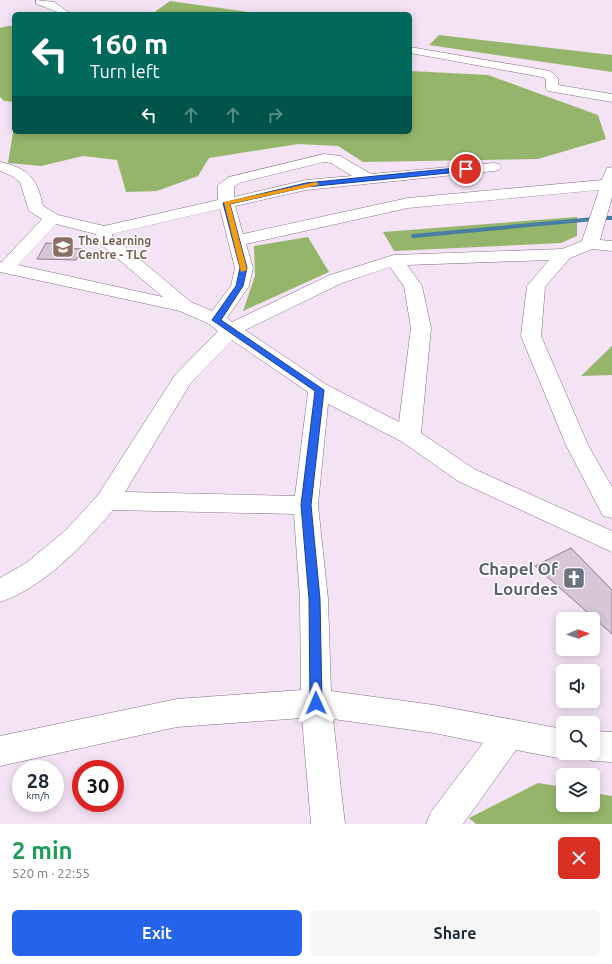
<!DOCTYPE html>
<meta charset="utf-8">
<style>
:root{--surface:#fff;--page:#f6f6f7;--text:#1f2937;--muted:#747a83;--accent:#2563eb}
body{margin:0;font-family:Ubuntu,sans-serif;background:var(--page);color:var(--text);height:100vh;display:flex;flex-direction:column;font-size:15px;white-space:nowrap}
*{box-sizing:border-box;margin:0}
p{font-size:13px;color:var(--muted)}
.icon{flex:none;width:22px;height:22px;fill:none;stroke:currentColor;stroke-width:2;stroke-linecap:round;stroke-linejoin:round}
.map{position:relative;height:824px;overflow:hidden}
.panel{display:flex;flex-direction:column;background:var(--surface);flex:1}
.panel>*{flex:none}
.top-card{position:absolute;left:12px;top:12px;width:400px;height:122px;border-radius:6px;box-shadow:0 2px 10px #0003;background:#00695c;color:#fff;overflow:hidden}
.needle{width:26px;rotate:88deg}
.controls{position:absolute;left:556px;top:612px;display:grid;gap:8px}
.controls a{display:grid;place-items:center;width:44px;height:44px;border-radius:6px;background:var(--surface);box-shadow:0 2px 10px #0003;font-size:20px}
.speed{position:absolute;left:12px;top:760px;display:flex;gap:8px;font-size:20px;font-weight:700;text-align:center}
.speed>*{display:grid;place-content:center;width:52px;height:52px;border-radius:50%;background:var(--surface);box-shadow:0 2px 10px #0003;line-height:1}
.speed small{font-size:10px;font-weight:400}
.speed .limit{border:6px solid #d22;background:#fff;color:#111}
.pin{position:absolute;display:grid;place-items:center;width:34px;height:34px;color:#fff;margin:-17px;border:2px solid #fff;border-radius:50%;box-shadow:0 1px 4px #0007}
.me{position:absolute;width:44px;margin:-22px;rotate:359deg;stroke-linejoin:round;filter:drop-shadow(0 0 3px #0008)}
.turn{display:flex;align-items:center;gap:14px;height:84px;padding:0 12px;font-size:18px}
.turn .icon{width:52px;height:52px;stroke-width:2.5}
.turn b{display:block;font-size:28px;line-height:34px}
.lanes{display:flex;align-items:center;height:38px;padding:0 12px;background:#0003;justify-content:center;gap:20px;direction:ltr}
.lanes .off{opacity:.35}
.round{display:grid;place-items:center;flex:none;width:42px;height:42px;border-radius:6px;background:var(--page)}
.summary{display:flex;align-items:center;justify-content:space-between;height:68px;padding:0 12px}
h1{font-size:24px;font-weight:700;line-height:30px;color:#1e9e55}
.button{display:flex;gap:8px;margin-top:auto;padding:8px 12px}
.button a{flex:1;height:46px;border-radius:6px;background:var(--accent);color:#fff;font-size:16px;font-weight:700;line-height:46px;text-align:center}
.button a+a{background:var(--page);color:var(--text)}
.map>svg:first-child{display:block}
.forest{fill:#95b66a}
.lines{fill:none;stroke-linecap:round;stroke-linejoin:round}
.stream{stroke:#497ea4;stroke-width:4}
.building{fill:#d7c5d8;stroke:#8e7e8f}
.minor-casing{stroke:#817182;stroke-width:1}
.minor{fill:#fff;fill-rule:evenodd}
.route{fill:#2563eb;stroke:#184099}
.slow{fill:#f59e0b}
.labels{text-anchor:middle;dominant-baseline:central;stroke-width:3;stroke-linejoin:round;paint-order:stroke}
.far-education-label{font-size:12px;font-weight:bold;fill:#785e54;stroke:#fff;text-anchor:start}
.near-worship-label{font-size:17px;font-weight:bold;fill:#5b616d;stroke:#fff;text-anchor:end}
</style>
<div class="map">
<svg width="612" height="824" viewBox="0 0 612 824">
<rect width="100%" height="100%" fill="#f4e2f5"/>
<g class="forest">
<path d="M 170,1 L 264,14 L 153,13 Z"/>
<path d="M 8,26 L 14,26 L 14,102 L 4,101 L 0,97 L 0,28 Z"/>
<path d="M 439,35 L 612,55 L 612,72 L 429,45 Z"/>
<path d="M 410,71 L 488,75 L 598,115 L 606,139 L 538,159 L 363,162 L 338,146 L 298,144 L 209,158 L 198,176 L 157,191 L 126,192 L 117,160 L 83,156 L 41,166 L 8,163 L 14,126 L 14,132 L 410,132 Z"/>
<path d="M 577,217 L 577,236 L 561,243 L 394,251 L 383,232 Z"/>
<path d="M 308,237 L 329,272 L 243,311 L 255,276 L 254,246 Z"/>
<path d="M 612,346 L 612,375 L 581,376 Z"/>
<path d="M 538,783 L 563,787 L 563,805 L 593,805 L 593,793 L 612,796 L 612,824 L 476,824 L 469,818 Z"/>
</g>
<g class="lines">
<g class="stream">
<path d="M 602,218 L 612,218"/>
<path d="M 413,236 L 594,219"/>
</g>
</g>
<g class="building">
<path d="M 46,243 L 64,244 L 62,248 L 82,249 L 76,260 L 37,259 Z"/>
<path d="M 571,548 L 612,590 L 612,634 L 535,566 Z"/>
</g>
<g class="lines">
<g class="minor-casing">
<g id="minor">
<path d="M 36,0 L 54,2 L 71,14 C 56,14 51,8 36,4 Z"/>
<path d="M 410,47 L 550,71 L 558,78 L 558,85 L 612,94 L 612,102 L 548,91 L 546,88 L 546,79 L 542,77 L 410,53 Z"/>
<path d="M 324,154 L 340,156 L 371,174 L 494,163 L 499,164 L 501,167 L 499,170 L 494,171 L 306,190 L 235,206 L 243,234 L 408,198 L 602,180 L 607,168 L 612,167 L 612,197 L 600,240 L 612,241 L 612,251 L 592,249 L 570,258 L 545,287 L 541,336 L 588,445 L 612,487 L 612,518 L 603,516 L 566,445 L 521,336 L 527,286 L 549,260 L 407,265 L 422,286 L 431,328 L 421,433 L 474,469 L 612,531 L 612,552 L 458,481 L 401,441 L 328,404 L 318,505 L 328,599 L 331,691 L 434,705 L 563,729 L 563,753 L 575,753 L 574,755 L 563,759 L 516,750 L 463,824 L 426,824 L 431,812 L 483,743 L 434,733 L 333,719 L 345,824 L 311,824 L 302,718 L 177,727 L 0,766 L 0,736 L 177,699 L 301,690 L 300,599 L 294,514 L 113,510 C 83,545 45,587 0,602 L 0,578 L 26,563 L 66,530 L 98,495 L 175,375 L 218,331 L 209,324 L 180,311 L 0,272 L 0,262 L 2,262 L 42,219 L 29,211 L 20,182 L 12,176 L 0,171 L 0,162 C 28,168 37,178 43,206 L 58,215 L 104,226 L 218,200 L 218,185 L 229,177 ZM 324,162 L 331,163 L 352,176 L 306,180 L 234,197 L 234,187 L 239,183 ZM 599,190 L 582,241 L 562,249 L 394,255 L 330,275 L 232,322 L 227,318 L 249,286 L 253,268 L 246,244 L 408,208 ZM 220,209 L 235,268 L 231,286 L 212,311 L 191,302 L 112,236 L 112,234 ZM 56,224 L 96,234 L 98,242 L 163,297 L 18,265 ZM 390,267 L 404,286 L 411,328 L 399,422 L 327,385 L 245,330 L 342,283 ZM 232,340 L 308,392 L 295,496 L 125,492 L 190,384 Z"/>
<path d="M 593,731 L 612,732 L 612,762 L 593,761 L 582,757 L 580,753 L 593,753 Z"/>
</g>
</g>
<use href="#minor" class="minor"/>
</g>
<path class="route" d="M 466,167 L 469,168 L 469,171 L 306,187 L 230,204 L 247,268 L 243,286 L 221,320 L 324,390 L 311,505 L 320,599 L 322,703 L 320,707 L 316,708 L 311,707 L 310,703 L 309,599 L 301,505 L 315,391 L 212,320 L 236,286 L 240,268 L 223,203 L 306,183 Z"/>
<path class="slow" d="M 316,182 L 319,184 L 318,185 L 230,204 L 247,270 L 241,272 L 224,202 Z"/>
<defs>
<g id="school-square" transform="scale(1.15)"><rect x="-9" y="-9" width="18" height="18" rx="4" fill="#8d6e63" stroke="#fff"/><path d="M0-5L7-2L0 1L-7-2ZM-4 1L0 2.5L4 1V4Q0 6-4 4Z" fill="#fff"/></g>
<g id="church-square" transform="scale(1.15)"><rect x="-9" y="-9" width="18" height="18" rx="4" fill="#6b7280" stroke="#fff"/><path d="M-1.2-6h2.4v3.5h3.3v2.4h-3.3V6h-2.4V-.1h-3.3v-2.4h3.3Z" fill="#fff"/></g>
</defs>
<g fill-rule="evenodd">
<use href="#school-square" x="63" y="247"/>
<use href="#church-square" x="574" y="578"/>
</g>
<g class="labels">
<g class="far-education-label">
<text x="78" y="240">The Learning<tspan x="78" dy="14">Centre - TLC</tspan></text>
</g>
<g class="near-worship-label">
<text x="558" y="568">Chapel Of<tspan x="558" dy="20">Lourdes</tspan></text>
</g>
</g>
</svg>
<div class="controls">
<a><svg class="needle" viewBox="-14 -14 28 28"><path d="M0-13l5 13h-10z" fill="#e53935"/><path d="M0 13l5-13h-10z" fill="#747a83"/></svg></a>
<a><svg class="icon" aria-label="sound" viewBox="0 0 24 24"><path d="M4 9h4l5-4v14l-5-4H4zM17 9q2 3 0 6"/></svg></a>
<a><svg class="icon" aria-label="search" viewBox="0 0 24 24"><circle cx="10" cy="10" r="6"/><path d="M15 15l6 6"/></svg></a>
<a><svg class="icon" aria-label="layers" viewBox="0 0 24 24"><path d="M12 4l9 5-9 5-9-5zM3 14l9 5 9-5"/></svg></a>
</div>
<div class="speed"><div>28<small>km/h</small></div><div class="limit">30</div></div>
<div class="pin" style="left:466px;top:169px;background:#d93025"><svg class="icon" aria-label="arrive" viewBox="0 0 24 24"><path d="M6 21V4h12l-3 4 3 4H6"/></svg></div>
<svg class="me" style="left:316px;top:703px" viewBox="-20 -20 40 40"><path d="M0-17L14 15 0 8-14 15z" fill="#2563eb" stroke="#fff" stroke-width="4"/></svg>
<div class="top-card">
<div class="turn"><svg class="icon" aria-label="left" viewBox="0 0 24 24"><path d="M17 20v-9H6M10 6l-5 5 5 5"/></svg><div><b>160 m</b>Turn left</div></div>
<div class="lanes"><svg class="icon" aria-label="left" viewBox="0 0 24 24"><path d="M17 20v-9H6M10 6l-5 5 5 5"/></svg><svg class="icon off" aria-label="ahead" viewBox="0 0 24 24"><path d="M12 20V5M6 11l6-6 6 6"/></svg><svg class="icon off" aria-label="ahead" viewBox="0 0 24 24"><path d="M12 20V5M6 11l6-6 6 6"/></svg><svg class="icon off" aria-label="right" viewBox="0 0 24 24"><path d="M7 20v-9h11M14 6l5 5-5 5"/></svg></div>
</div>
</div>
<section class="panel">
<div class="summary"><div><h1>2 min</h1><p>520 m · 22:55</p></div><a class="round" style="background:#d93025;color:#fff"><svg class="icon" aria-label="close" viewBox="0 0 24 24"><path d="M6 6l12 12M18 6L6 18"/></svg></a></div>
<div class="button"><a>Exit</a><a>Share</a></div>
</section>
